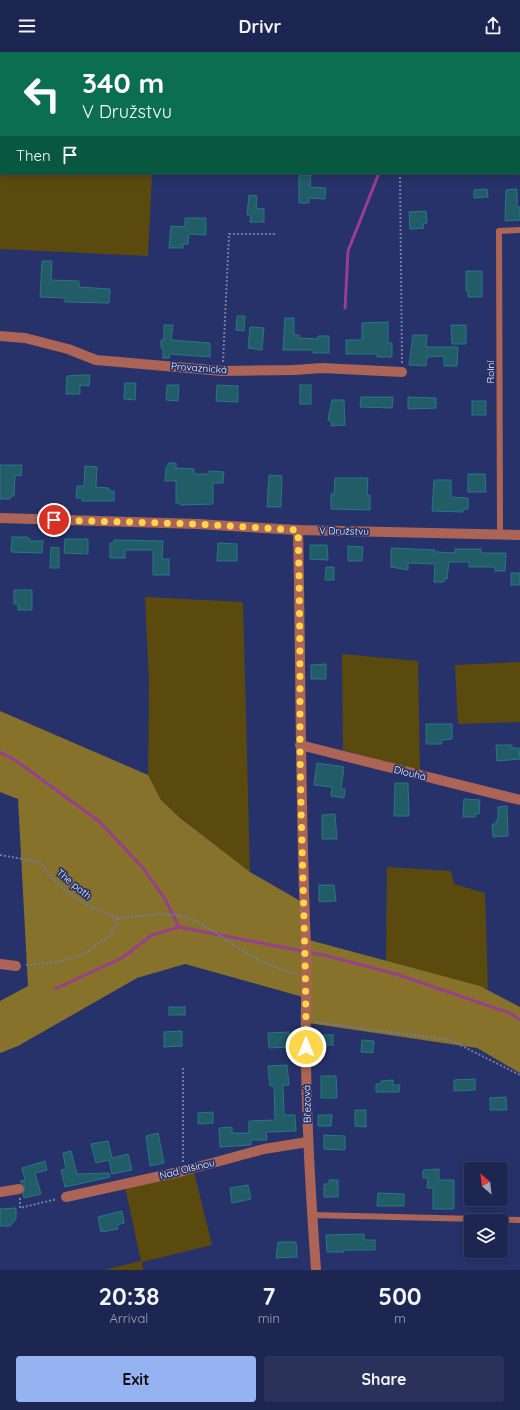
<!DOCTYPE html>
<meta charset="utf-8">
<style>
:root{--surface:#1d2650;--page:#2a325a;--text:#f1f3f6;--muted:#a0a5b7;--line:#3b4367;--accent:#95b2f1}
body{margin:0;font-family:Quicksand,sans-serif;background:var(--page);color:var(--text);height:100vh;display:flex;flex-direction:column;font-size:15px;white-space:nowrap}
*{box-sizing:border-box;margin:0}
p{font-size:13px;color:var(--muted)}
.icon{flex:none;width:22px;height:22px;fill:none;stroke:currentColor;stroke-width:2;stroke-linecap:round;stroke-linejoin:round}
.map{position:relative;height:1218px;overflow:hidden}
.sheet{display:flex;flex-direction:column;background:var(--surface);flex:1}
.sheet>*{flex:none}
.hud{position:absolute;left:0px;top:0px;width:520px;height:122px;box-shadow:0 2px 10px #0003,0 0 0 1px var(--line);background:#0b6e4f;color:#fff;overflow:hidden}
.needle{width:26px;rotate:332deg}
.tools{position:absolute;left:464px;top:1110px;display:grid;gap:8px}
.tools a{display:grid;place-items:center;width:44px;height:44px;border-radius:4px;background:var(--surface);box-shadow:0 2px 10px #0003,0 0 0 1px var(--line);font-size:20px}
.pin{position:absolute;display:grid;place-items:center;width:34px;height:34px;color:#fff;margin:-17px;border:2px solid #fff;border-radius:50%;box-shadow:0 1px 4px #0007}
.me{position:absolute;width:44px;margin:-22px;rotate:0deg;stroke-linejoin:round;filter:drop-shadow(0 0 3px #0008)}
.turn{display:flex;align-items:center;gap:14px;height:84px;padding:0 16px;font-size:18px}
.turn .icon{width:52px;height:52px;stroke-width:2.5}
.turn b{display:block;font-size:28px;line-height:34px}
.then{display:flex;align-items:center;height:38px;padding:0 16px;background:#0003;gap:8px;font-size:15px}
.eta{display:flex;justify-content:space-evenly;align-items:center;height:68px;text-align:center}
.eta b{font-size:24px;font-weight:800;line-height:28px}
.cta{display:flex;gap:8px;margin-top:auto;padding:8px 16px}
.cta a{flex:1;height:46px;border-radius:4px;background:var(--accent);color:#111;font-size:16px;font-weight:800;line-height:46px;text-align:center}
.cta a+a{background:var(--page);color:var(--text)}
header{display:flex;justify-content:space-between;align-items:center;height:52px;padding:0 16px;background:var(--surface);font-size:18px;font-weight:800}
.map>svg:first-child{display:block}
.green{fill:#5b4a0e}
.forest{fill:#87722c}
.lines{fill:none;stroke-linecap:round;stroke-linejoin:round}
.stream{stroke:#983f8e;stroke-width:3}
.building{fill:#225c67;stroke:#277785}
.path{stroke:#757ca1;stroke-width:2;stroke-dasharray:2 2;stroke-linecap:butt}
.lane{stroke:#ac6456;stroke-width:6}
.street{stroke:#ac6456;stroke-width:10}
.route{stroke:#ffd54a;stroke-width:7;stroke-dasharray:0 12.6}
.labels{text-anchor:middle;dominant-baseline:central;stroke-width:3.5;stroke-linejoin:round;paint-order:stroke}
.street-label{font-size:10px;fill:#f2f4fb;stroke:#27326a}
</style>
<header><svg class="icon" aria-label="menu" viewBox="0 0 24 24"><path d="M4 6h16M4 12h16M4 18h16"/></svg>Drivr<svg class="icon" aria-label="share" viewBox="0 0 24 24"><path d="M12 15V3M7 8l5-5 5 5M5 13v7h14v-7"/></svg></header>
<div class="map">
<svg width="520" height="1218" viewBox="0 0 520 1218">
<rect width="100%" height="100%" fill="#27326a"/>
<g class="green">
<path d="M 0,0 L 128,0 L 1,1 L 1,121 L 152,121 L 148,204 L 0,197 Z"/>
<path d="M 145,545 L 243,550 L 250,820 L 180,766 L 161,748 L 148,723 L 149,631 Z"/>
<path d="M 342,602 L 418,609 L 420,719 L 343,698 Z"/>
<path d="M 520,610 L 520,670 L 458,672 L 455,613 Z"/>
<path d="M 387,815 L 451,819 L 454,832 L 485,841 L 488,937 L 386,909 Z"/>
<path d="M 194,1120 L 212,1193 L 142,1210 L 143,1218 L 104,1218 L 141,1209 L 125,1135 Z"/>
</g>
<g class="forest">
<path d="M 0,659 L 148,723 L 161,748 L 180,766 L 250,820 L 302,850 L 303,945 L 185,912 L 137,926 L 18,994 L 0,1001 L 0,949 L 28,934 L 18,747 L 0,740 Z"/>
<path d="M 309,888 L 480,934 L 520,955 L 520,1021 L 477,996 L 308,971 Z"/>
</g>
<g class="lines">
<g class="stream">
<path d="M 117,0 L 119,1"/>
<path d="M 519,25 L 520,25"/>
<path d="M 345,256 L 348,199 L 379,121"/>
<path d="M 0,700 L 15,708 L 100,770 L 143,816 L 165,847 L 179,875 L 328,904 L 396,922 L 510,961 L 520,968"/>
<path d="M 55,937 L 122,906 L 152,883 L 179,875"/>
</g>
</g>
<g class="building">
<path d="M 299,123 L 311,123 L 310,135 L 326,136 L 325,147 L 309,146 L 309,151 L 299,151 Z"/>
<path d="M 487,137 L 488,145 L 474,146 L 474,138 Z"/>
<path d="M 517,137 L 517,155 L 520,155 L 520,168 L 505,169 L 506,138 Z"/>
<path d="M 249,143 L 257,144 L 256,156 L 264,157 L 264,170 L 250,170 L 251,163 L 247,163 Z"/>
<path d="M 426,159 L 427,171 L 423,172 L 424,176 L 410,177 L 409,160 Z"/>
<path d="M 185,166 L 206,166 L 206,183 L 189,182 L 188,192 L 183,192 L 183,196 L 169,196 L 171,174 L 185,175 Z"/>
<path d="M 42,209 L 52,209 L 51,228 L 79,229 L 79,235 L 110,237 L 109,251 L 65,250 L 65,246 L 40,245 Z"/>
<path d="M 466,219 L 482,219 L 482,245 L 468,245 L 468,239 L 466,239 Z"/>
<path d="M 237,264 L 245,264 L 244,279 L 236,278 Z"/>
<path d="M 285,266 L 294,266 L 294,283 L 299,283 L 299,286 L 318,287 L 318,284 L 329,284 L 329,301 L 313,301 L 313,298 L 283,298 Z"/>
<path d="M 388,270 L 388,291 L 392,291 L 392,305 L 377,305 L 377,302 L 346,302 L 346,288 L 362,288 L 362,271 Z"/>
<path d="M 164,273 L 173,273 L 171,288 L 210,291 L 210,305 L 170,302 L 169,306 L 163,306 L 163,298 L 161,295 L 161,288 L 164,288 Z"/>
<path d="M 451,273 L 466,273 L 466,292 L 452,292 Z"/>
<path d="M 250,275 L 264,276 L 262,298 L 248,296 Z"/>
<path d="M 413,283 L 427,283 L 426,295 L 458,295 L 457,314 L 444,314 L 444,304 L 427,305 L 426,314 L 409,313 Z"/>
<path d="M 80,323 L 90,323 L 89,334 L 80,333 L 80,342 L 66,342 L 67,324 Z"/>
<path d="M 125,331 L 136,331 L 135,348 L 124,347 Z"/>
<path d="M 167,333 L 179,333 L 178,349 L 166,348 Z"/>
<path d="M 217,333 L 238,334 L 238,350 L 216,349 Z"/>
<rect x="300" y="333" width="11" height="19"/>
<path d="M 361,345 L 393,345 L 392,356 L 360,355 Z"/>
<path d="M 408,345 L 436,346 L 436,356 L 408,357 Z"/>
<path d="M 332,348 L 344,348 L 345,373 L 331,374 L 331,369 L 328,368 Z"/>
<rect x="472" y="349" width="14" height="14"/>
<path d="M 169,411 L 176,411 L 176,416 L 194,417 L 194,422 L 209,422 L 209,419 L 224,420 L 223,431 L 213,431 L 213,452 L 180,453 L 180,451 L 176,451 L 176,429 L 165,429 L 166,416 Z"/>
<path d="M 0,413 L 22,413 L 21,424 L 15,423 L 14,444 L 11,444 L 10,447 L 0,447 Z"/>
<path d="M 85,414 L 97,415 L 96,435 L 109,436 L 109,439 L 114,439 L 114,449 L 82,449 L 82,446 L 76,446 L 77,434 L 84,434 Z"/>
<path d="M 468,422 L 485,422 L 486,440 L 468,440 Z"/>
<path d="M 269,423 L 282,424 L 281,455 L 267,455 Z"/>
<path d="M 335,426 L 368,426 L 367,443 L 370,443 L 370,458 L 331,457 L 331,442 L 334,442 Z"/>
<path d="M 434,428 L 451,428 L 451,445 L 468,446 L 468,457 L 463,457 L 463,460 L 432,459 Z"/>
<path d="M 12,485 L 27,485 L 30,487 L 30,489 L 43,489 L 42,501 L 11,500 Z"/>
<path d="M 65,487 L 88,487 L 88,502 L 64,501 Z"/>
<path d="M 114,488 L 163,489 L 162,507 L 169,507 L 169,523 L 153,523 L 153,498 L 125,498 L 125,506 L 110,506 L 110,491 L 114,491 Z"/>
<path d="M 218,491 L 237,492 L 237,509 L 217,509 Z"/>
<path d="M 310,493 L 327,493 L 328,508 L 310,507 Z"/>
<path d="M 348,494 L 363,495 L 362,509 L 348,509 Z"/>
<path d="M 51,495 L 59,496 L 59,516 L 50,516 Z"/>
<path d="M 391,496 L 435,498 L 435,500 L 438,500 L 455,501 L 455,497 L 481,497 L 481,501 L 506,501 L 505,519 L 495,519 L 495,515 L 469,515 L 469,510 L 449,510 L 447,527 L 444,527 L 444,530 L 434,530 L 435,512 L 408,511 L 408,518 L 391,515 Z"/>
<path d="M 326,515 L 334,515 L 334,528 L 325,528 Z"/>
<rect x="511" y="521" width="9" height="12"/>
<path d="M 14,538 L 32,538 L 32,558 L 18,558 L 18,552 L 14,552 Z"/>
<path d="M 326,612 L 326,627 L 311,627 L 311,613 Z"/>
<path d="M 426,672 L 452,672 L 452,687 L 442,688 L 442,692 L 426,692 Z"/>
<path d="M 496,693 L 512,693 L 512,696 L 519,696 L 520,707 L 497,709 Z"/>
<path d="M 317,711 L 344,715 L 341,737 L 345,737 L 344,746 L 331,744 L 332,735 L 314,733 Z"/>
<path d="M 395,731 L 408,731 L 409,764 L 394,764 Z"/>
<path d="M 464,747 L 480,748 L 479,762 L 475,762 L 475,765 L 463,765 Z"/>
<path d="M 507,754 L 508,784 L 493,785 L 492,772 L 496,772 L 496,768 L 498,768 L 498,755 Z"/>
<path d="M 335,762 L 337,787 L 322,787 L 322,763 Z"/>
<path d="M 319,833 L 334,833 L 336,849 L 319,850 Z"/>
<rect x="169" y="955" width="16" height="8"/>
<path d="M 182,979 L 182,994 L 164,995 L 164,980 Z"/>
<path d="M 289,980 L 290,995 L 269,996 L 268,981 Z"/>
<rect x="319" y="983" width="14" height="10"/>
<path d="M 362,988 L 374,989 L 373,1001 L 361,1000 Z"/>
<path d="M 287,1013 L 289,1033 L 283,1033 L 284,1063 L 295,1063 L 296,1079 L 266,1080 L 267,1088 L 251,1088 L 251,1093 L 220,1095 L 219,1076 L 232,1075 L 232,1081 L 249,1081 L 249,1069 L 275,1068 L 274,1034 L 270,1034 L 268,1014 Z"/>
<path d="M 321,1024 L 336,1024 L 337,1046 L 321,1046 Z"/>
<path d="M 475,1027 L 475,1038 L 454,1039 L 454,1028 Z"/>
<path d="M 393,1028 L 393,1033 L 400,1033 L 399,1040 L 376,1040 L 376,1032 L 381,1032 L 381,1029 Z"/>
<path d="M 506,1045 L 507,1058 L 490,1058 L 490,1046 Z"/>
<path d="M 355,1058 L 366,1058 L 366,1075 L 355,1074 Z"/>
<path d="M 213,1060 L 213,1071 L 198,1072 L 198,1061 Z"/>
<path d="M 318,1063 L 332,1063 L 331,1074 L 318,1074 Z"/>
<path d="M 158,1081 L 164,1111 L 150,1114 L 146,1084 Z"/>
<path d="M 324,1083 L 345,1084 L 345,1098 L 324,1097 Z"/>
<path d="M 108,1089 L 112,1106 L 128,1102 L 132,1118 L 112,1122 L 109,1108 L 96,1111 L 91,1092 Z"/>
<path d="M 71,1099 L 77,1122 L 109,1121 L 110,1125 L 65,1135 L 61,1118 L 66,1117 L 63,1101 Z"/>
<path d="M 45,1109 L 47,1118 L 35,1121 L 41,1142 L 24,1146 L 23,1142 L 25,1136 L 20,1129 L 25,1128 L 22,1116 Z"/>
<path d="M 439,1117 L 439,1128 L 454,1128 L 454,1157 L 433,1157 L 433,1136 L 427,1136 L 428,1126 L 423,1126 L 423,1118 Z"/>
<path d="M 329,1128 L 338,1128 L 338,1145 L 324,1145 L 324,1132 L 329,1132 Z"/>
<path d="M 248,1133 L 251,1147 L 232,1151 L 230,1136 Z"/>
<path d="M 378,1141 L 404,1142 L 404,1154 L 377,1154 Z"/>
<path d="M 16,1156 L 16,1167 L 10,1174 L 0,1174 L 0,1157 Z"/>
<path d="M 122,1159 L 124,1171 L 117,1173 L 118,1177 L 101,1180 L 98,1165 Z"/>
<path d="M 364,1182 L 364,1188 L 375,1188 L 375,1198 L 344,1198 L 344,1200 L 327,1200 L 326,1183 Z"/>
<path d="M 278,1190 L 296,1190 L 297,1205 L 276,1206 Z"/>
</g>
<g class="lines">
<g class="path">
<path d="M 401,0 L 401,1"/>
<path d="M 400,121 L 402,311"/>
<path d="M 223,310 L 229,182 L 275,182"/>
<path d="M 0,803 L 40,810 C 59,838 86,856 118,866"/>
<path d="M 26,913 C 56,910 70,911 96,894 C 109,885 114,882 118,866 C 139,865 160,860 182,864 C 202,869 218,883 235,894 C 254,906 275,917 297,922"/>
<path d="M 315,970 L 450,988 L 520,1023"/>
<path d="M 183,1110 L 183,1014"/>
<path d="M 20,1146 L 20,1156 L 57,1147"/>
</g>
<g class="lane">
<path d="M 500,482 L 499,179 L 520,178"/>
<path d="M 312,1163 L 520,1168"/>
</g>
<g class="street">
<path d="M 0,284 L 25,286 L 68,297 L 96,308 L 222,319 L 294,318 L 322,316 L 402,320"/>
<path d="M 0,466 L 197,472 L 298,478 L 520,483"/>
<path d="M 298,478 C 301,617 300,756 306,895 C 307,933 305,972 306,1010 C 307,1079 311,1149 316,1218"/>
<path d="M 300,693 L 520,748"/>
<path d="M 0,912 L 16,914"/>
<path d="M 0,1140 L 19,1137"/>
<path d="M 66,1145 L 183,1119 L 264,1097 L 308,1090"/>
</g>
</g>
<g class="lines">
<path class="route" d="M 54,468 L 197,472 L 298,478 C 300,550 300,621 300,693 C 301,793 306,894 306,995"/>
</g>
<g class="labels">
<g class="street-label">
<text transform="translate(199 316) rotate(4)">Provaznická</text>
<text transform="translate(490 320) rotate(-90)">Rolní</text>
<text transform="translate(344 479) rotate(1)">V Družstvu</text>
<text transform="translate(410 721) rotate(14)">Dlouhá</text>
<text transform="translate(74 832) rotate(39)">The path</text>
<text transform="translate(307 1052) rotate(-91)">Březová</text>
<text transform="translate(187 1117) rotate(-14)">Nad Olšinou</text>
</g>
</g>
</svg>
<div class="tools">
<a><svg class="needle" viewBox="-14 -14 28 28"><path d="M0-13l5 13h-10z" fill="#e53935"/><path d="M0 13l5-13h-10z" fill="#a0a5b7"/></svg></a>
<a><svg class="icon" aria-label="layers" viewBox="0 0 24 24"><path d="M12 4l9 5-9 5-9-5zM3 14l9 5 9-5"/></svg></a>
</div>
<div class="pin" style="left:54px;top:468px;background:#d93025"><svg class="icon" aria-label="arrive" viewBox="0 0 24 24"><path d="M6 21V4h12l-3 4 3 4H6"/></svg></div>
<svg class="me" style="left:306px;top:995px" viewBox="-20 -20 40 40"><circle r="17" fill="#ffd54a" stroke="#fff" stroke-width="3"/><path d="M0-11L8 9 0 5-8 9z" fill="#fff"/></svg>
<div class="hud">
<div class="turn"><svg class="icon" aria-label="left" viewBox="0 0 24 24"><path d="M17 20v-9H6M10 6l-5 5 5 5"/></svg><div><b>340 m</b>V Družstvu</div></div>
<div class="then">Then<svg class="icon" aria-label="arrive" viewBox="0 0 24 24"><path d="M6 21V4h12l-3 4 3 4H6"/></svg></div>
</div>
</div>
<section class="sheet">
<div class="eta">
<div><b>20:38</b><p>Arrival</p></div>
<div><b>7</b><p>min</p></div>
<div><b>500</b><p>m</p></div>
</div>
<div class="cta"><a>Exit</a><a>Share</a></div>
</section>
